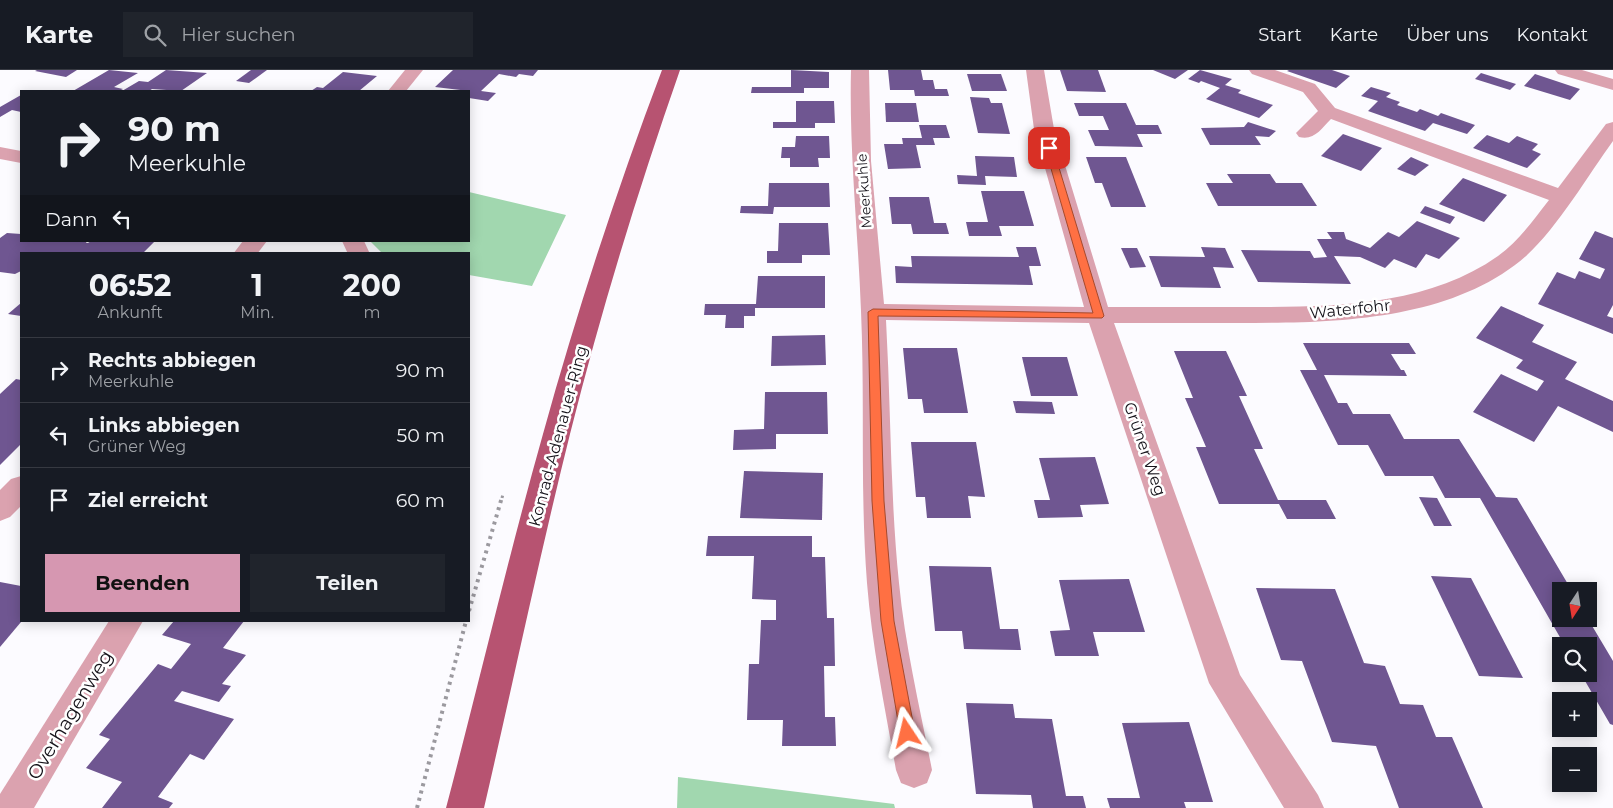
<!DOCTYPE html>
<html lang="de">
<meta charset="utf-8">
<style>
:root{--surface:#171b24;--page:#20242c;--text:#f1f3f6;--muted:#9ea1a6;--line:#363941;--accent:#d697b1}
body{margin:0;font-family:Montserrat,sans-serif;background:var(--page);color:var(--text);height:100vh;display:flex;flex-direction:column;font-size:19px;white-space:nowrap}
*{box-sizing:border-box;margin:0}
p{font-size:16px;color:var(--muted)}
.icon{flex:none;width:28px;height:28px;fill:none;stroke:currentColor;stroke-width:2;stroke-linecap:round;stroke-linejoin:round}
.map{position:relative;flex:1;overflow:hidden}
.sheet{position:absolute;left:20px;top:182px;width:450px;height:370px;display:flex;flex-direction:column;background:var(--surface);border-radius:0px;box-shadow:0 2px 12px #0003}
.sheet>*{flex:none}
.top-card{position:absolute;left:20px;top:20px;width:450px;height:152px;border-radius:0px;box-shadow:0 2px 12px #0003;background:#171b24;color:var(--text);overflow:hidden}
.needle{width:32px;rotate:192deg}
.tools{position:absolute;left:1552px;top:512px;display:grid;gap:10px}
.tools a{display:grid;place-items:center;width:45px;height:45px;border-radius:0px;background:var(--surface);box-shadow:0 2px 12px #0003;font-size:25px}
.pin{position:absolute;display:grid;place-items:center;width:42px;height:42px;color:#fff;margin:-21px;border-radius:10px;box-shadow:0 2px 8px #0006}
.me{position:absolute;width:55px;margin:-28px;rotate:350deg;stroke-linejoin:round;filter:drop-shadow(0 0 4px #0008)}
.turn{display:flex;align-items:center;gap:18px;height:105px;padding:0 25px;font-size:22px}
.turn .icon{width:65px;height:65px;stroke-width:2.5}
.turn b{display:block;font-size:35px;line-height:42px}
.then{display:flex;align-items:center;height:48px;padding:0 25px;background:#0003;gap:10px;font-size:19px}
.eta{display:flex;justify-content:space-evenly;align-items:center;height:85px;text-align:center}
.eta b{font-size:30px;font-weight:700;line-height:35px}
.primary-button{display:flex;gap:10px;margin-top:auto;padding:10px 25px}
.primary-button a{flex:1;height:58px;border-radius:0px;background:var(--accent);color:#111;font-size:20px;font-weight:700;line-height:58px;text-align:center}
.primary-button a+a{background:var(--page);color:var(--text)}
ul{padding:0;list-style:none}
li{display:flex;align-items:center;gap:15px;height:65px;padding:0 25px;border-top:1px solid var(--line)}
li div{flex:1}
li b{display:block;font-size:19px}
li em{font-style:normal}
header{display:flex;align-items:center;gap:30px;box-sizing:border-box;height:70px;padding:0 25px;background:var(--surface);border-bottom:1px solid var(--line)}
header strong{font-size:24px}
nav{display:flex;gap:28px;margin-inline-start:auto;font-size:18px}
.search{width:350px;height:45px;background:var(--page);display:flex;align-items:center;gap:12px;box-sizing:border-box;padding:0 18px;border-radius:0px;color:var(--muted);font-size:19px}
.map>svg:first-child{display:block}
.green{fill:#a1d7af}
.building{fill:#6f5691}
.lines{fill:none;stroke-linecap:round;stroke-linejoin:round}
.path-far1{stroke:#9b999f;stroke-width:3;stroke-dasharray:2.5 4;stroke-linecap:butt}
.path{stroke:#9b999f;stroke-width:4;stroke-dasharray:3 4.5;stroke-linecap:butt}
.minor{fill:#dba2af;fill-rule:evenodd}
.major{fill:#b75371;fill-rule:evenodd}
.route{fill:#ff7043;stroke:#a6492c}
.labels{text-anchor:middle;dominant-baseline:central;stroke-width:5;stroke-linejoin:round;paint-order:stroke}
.far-street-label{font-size:14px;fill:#15131a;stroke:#fff}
.street-label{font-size:16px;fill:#15131a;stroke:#fff}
.near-street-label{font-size:19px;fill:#15131a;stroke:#fff}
</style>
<header>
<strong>Karte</strong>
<div class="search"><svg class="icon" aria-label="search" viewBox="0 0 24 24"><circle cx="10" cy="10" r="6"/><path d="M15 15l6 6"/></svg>Hier suchen</div>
<nav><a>Start</a><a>Karte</a><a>Über uns</a><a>Kontakt</a></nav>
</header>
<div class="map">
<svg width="1613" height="738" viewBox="0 0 1613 738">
<rect width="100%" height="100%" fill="#fcfbff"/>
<g class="green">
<path d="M 469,122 L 566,145 L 532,216 L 469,205 L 469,184 L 383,184 L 370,171 L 469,171 Z"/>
<path d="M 678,707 L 894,734 L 895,738 L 677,738 Z"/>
</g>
<g class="building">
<path d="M 37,0 L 77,0 L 66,7 L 35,1 Z"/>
<path d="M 109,0 L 138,3 L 114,17 L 123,19 L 119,21 L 73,21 Z"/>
<path d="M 166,0 L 207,3 L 181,21 L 152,19 L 149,21 L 122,21 L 139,11 L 148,12 Z"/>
<path d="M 251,0 L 267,0 L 249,13 L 236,11 Z"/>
<path d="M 453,0 L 538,0 L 533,6 L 519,4 L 516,7 L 499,4 L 481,21 L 496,23 L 488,31 L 469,28 L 469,21 L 435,17 Z"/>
<path d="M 791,0 L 829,2 L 829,18 L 804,18 L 804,23 L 751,23 L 752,17 L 791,17 Z"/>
<path d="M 888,0 L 921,0 L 923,10 L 933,10 L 935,19 L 947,19 L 949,26 L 915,26 L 914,20 L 890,20 Z"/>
<path d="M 1060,0 L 1098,0 L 1106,22 L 1067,21 Z"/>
<path d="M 1153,0 L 1188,0 L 1175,9 Z"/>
<path d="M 1200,0 L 1232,9 L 1225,15 L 1241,20 L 1238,23 L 1273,35 L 1259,48 L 1206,29 L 1220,18 L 1201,11 L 1199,13 L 1188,9 Z"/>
<path d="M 1289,0 L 1332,0 L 1350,6 L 1336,18 L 1287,1 Z"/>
<path d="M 343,2 L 377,6 L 359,21 L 311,21 L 317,17 L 323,18 Z"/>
<path d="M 1481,3 L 1516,14 L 1510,20 L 1475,9 Z"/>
<path d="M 967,4 L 1001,4 L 1007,21 L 972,21 Z"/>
<path d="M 1535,4 L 1580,19 L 1570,30 L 1524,16 Z"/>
<path d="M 1371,17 L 1391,23 L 1386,27 L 1400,32 L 1397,35 L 1417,42 L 1420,39 L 1438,46 L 1441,43 L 1475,55 L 1467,64 L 1433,53 L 1425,61 L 1368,41 L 1378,31 L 1361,26 Z"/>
<path d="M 21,25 L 21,42 L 12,40 L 0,47 L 0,37 Z"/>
<path d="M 970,27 L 989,28 L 991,33 L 1002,33 L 1010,64 L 978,63 Z"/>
<path d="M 796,31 L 834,31 L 835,53 L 815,53 L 815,58 L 773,58 L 773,52 L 796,52 Z"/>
<path d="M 885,33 L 916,33 L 919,52 L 886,52 Z"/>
<path d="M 1074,33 L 1126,33 L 1136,55 L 1158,55 L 1162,64 L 1137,64 L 1143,77 L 1095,76 L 1088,60 L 1109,60 L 1103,46 L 1079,46 Z"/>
<path d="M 1248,52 L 1276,61 L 1269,67 L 1255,66 L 1261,75 L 1210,75 L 1201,58 L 1244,57 Z"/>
<path d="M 919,55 L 946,55 L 950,68 L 933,68 L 935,75 L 916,75 L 921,98 L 888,99 L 884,74 L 903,74 L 902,68 L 922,68 Z"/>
<path d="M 1343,64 L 1382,78 L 1361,101 L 1321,86 Z"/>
<path d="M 1487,65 L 1509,73 L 1517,66 L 1538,74 L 1532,80 L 1541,84 L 1527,98 L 1473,78 Z"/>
<path d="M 796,66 L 829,66 L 830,88 L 818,88 L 819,97 L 790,97 L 790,88 L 781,88 L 782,77 L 795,77 Z"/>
<path d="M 975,86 L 1014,87 L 1017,107 L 985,106 L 986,115 L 958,114 L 957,105 L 977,106 Z"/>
<path d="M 1086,87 L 1126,87 L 1146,137 L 1111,137 L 1102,113 L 1095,113 Z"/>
<path d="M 1411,87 L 1429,95 L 1415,106 L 1397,99 Z"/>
<path d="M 1227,104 L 1270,104 L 1276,113 L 1302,113 L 1317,136 L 1218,136 L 1206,113 L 1233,113 Z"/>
<path d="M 1463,108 L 1507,125 L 1484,152 L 1439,134 Z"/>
<path d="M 769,113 L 829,113 L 830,137 L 774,137 L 773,144 L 740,143 L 741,136 L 768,136 Z"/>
<path d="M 981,121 L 1024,121 L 1034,156 L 999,156 L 1002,166 L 969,166 L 966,152 L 988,152 Z"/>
<path d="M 889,127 L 929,127 L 934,153 L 946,153 L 949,164 L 913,164 L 911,154 L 892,154 Z"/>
<path d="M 1425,136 L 1455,147 L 1450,154 L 1420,143 Z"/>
<path d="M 1417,151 L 1460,168 L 1439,189 L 1426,184 L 1416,198 L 1394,189 L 1385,198 L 1360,187 L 1334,186 L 1351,214 L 1258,212 L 1241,180 L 1310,181 L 1314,188 L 1327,187 L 1317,169 L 1332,169 L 1327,162 L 1344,162 L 1346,169 L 1370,178 L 1388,162 L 1399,167 Z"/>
<path d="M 779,153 L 828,153 L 830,185 L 802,185 L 802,193 L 767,193 L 767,181 L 778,181 Z"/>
<path d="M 1595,161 L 1613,168 L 1613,235 L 1607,246 L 1613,248 L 1613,264 L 1538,234 L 1557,202 L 1575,209 L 1579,201 L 1600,209 L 1605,199 L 1579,189 Z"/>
<path d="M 7,163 L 21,164 L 21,171 L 87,171 L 86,173 L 88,173 L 91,171 L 155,171 L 142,184 L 21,184 L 21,201 L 15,204 L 0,202 L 0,168 Z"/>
<path d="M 1016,177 L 1036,177 L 1041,196 L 1029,196 L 1033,215 L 896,213 L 895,196 L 912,197 L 911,186 L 1019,187 Z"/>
<path d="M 1201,177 L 1225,178 L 1234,198 L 1213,197 L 1221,218 L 1161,217 L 1149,186 L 1205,187 Z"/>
<path d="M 1121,178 L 1137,178 L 1146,197 L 1130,198 Z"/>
<path d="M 758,206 L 825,206 L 825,238 L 755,238 L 755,246 L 744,246 L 744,258 L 725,258 L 726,245 L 704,245 L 705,234 L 756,234 Z"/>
<path d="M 21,233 L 21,246 L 8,244 Z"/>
<path d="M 1501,236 L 1544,255 L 1532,272 L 1577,292 L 1565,309 L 1613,331 L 1613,362 L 1558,336 L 1534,372 L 1473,342 L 1501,304 L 1537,321 L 1544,311 L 1516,298 L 1523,290 L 1476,268 Z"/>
<path d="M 825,265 L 826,295 L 771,296 L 772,266 Z"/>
<path d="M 1303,273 L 1409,273 L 1416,284 L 1391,284 L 1401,300 L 1404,300 L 1407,306 L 1324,305 L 1338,333 L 1347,333 L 1353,344 L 1390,344 L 1404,369 L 1459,369 L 1496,427 L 1517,428 L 1572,521 L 1561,521 L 1561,549 L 1588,549 L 1613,591 L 1613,655 L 1610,654 L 1581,604 L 1589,604 L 1589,576 L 1565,576 L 1480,428 L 1445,428 L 1433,406 L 1385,406 L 1368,375 L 1338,375 L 1300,300 L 1317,300 Z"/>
<path d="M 903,278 L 957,278 L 968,343 L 924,343 L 922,329 L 908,329 Z"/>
<path d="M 1174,281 L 1226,281 L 1247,326 L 1239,326 L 1263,379 L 1254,379 L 1278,430 L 1326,430 L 1336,449 L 1287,449 L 1279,434 L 1219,434 L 1196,377 L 1206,377 L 1185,328 L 1193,328 Z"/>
<path d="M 1022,287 L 1067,287 L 1078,326 L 1031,326 Z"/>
<path d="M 16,309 L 21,310 L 21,374 L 0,395 L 0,324 Z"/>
<path d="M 765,322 L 827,322 L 828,364 L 776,364 L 776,379 L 733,380 L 734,360 L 764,359 Z"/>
<path d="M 1013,331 L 1052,332 L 1055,344 L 1016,343 Z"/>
<path d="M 911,372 L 976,372 L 985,427 L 968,426 L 971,448 L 927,448 L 925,427 L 916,427 Z"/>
<path d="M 1095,387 L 1109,434 L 1080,435 L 1083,447 L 1038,448 L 1034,430 L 1050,430 L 1039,388 Z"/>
<path d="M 744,401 L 823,403 L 822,450 L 740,448 Z"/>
<path d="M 1419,427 L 1437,428 L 1452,456 L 1434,456 Z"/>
<path d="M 708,466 L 812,466 L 812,487 L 825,487 L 827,548 L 834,548 L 835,596 L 824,596 L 825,647 L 835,647 L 836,676 L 782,676 L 783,650 L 747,650 L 749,594 L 759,594 L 761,550 L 776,550 L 776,530 L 752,529 L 754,486 L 706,486 Z"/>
<path d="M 929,496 L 991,497 L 1000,559 L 1018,559 L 1021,580 L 964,579 L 962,561 L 935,561 Z"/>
<path d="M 1431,506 L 1471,508 L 1523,608 L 1479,606 Z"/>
<path d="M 1129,509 L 1145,562 L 1093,562 L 1099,586 L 1055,586 L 1050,561 L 1070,560 L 1059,510 Z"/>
<path d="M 0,512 L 21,516 L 21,552 L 0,577 Z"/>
<path d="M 1256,518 L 1335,519 L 1364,593 L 1385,596 L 1400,634 L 1423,635 L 1436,667 L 1452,667 L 1483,738 L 1399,738 L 1376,676 L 1332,672 L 1302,591 L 1281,590 Z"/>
<path d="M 174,551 L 244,551 L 223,578 L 246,585 L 222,614 L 231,616 L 219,632 L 182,621 L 174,631 L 234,649 L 204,690 L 190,684 L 158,727 L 173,733 L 169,738 L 102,738 L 122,712 L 86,698 L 110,669 L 99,665 L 158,594 L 171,599 L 191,574 L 162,565 Z"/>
<path d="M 966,633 L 1013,634 L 1015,648 L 1052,649 L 1066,726 L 1083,726 L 1086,738 L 1033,738 L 1031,725 L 976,724 Z"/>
<path d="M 1189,652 L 1213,732 L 1184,732 L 1186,738 L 1110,738 L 1107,728 L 1140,728 L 1122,653 Z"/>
</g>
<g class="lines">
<path class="path-far1" d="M 502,428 L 503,424"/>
<g class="path">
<path d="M 469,541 L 502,427"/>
<path d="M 417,738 L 466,551"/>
</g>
<g class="minor">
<path d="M 405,0 L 423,0 L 406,21 L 388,21 Z"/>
<path d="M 851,0 L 869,0 L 871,91 L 884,234 L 1084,237 L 1034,59 L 1026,0 L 1044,0 L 1054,59 L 1108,237 C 1150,237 1192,237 1234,237 C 1322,237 1423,239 1498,186 C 1519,171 1534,149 1549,130 L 1331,49 C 1321,59 1314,71 1299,67 L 1296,63 L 1318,41 L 1303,22 L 1252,4 L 1249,0 L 1275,0 L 1315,14 L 1335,38 L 1558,118 L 1606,54 L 1613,52 L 1613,71 C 1586,108 1551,169 1515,195 C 1436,254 1321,253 1227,253 C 1189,253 1151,253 1114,253 L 1240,605 L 1318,725 L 1324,738 L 1284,738 L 1209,613 L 1089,253 L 886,250 C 891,338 890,425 899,513 C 905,576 920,638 932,700 L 927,713 L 914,718 L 901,713 L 896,700 C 885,638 872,576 867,513 C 860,423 865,332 861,241 C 858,161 849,81 851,0 Z"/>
<path d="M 1555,0 L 1582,0 L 1613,9 L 1613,20 L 1558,4 Z"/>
<path d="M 0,77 L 21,81 L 21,93 L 0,89 Z"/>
<path d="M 243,171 L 267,171 L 257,184 L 233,184 Z"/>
<path d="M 342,171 L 364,171 L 370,184 L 348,184 Z"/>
<path d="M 21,406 L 21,436 L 10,447 L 0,451 L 0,420 L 11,409 Z"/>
<path d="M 109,551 L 143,551 L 34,738 L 0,738 L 0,724 Z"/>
</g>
<path class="major" d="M 662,0 L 680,0 C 638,120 601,241 570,364 C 539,488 513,613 484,738 L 446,738 C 479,613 508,488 543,364 C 577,241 617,119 662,0 Z"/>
</g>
<path class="route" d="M 1046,76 L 1053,78 L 1104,246 L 1102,248 L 878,246 L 884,431 L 894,551 L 915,663 L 913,668 L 907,670 L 902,668 L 900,663 L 881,551 L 872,431 L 868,242 L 873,239 L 1093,243 L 1045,78 Z"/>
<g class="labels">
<g class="far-street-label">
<text transform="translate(864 121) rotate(-94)">Meerkuhle</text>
</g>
<g class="street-label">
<text transform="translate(1350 239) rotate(-6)">Waterfohr</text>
<text transform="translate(558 366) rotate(-75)">Konrad-Adenauer-Ring</text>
<text transform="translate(1145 379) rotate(71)">Grüner Weg</text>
</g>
<g class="near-street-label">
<text transform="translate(70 645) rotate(-59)">Overhagenweg</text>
</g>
</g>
</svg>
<div class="tools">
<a><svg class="needle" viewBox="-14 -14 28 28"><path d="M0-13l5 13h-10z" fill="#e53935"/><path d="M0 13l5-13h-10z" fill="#9ea1a6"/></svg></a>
<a><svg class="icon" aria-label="search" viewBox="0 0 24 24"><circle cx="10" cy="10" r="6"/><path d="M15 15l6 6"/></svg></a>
<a>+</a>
<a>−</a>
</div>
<div class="pin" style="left:1049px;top:78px;background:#d93025"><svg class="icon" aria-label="arrive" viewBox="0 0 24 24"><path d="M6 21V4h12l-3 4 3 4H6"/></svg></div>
<svg class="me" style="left:907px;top:663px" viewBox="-20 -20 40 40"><path d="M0-17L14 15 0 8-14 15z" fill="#ff7043" stroke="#fff" stroke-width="4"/></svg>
<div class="top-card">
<div class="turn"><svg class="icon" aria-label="right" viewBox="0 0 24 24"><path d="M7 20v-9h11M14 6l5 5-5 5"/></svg><div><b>90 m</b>Meerkuhle</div></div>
<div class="then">Dann<svg class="icon" aria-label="left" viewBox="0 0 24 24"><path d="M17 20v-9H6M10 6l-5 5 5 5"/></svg></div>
</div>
<section class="sheet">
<div class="eta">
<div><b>06:52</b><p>Ankunft</p></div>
<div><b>1</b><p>Min.</p></div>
<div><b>200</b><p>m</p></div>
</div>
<ul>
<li><svg class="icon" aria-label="right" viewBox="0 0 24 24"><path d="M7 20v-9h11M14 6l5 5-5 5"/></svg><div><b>Rechts abbiegen</b><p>Meerkuhle</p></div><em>90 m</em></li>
<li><svg class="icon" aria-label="left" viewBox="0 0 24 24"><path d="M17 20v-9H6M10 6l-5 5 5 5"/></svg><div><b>Links abbiegen</b><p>Grüner Weg</p></div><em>50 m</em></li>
<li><svg class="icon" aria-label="arrive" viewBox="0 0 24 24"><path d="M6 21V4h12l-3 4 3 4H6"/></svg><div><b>Ziel erreicht</b></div><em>60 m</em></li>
</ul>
<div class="primary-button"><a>Beenden</a><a>Teilen</a></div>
</section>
</div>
